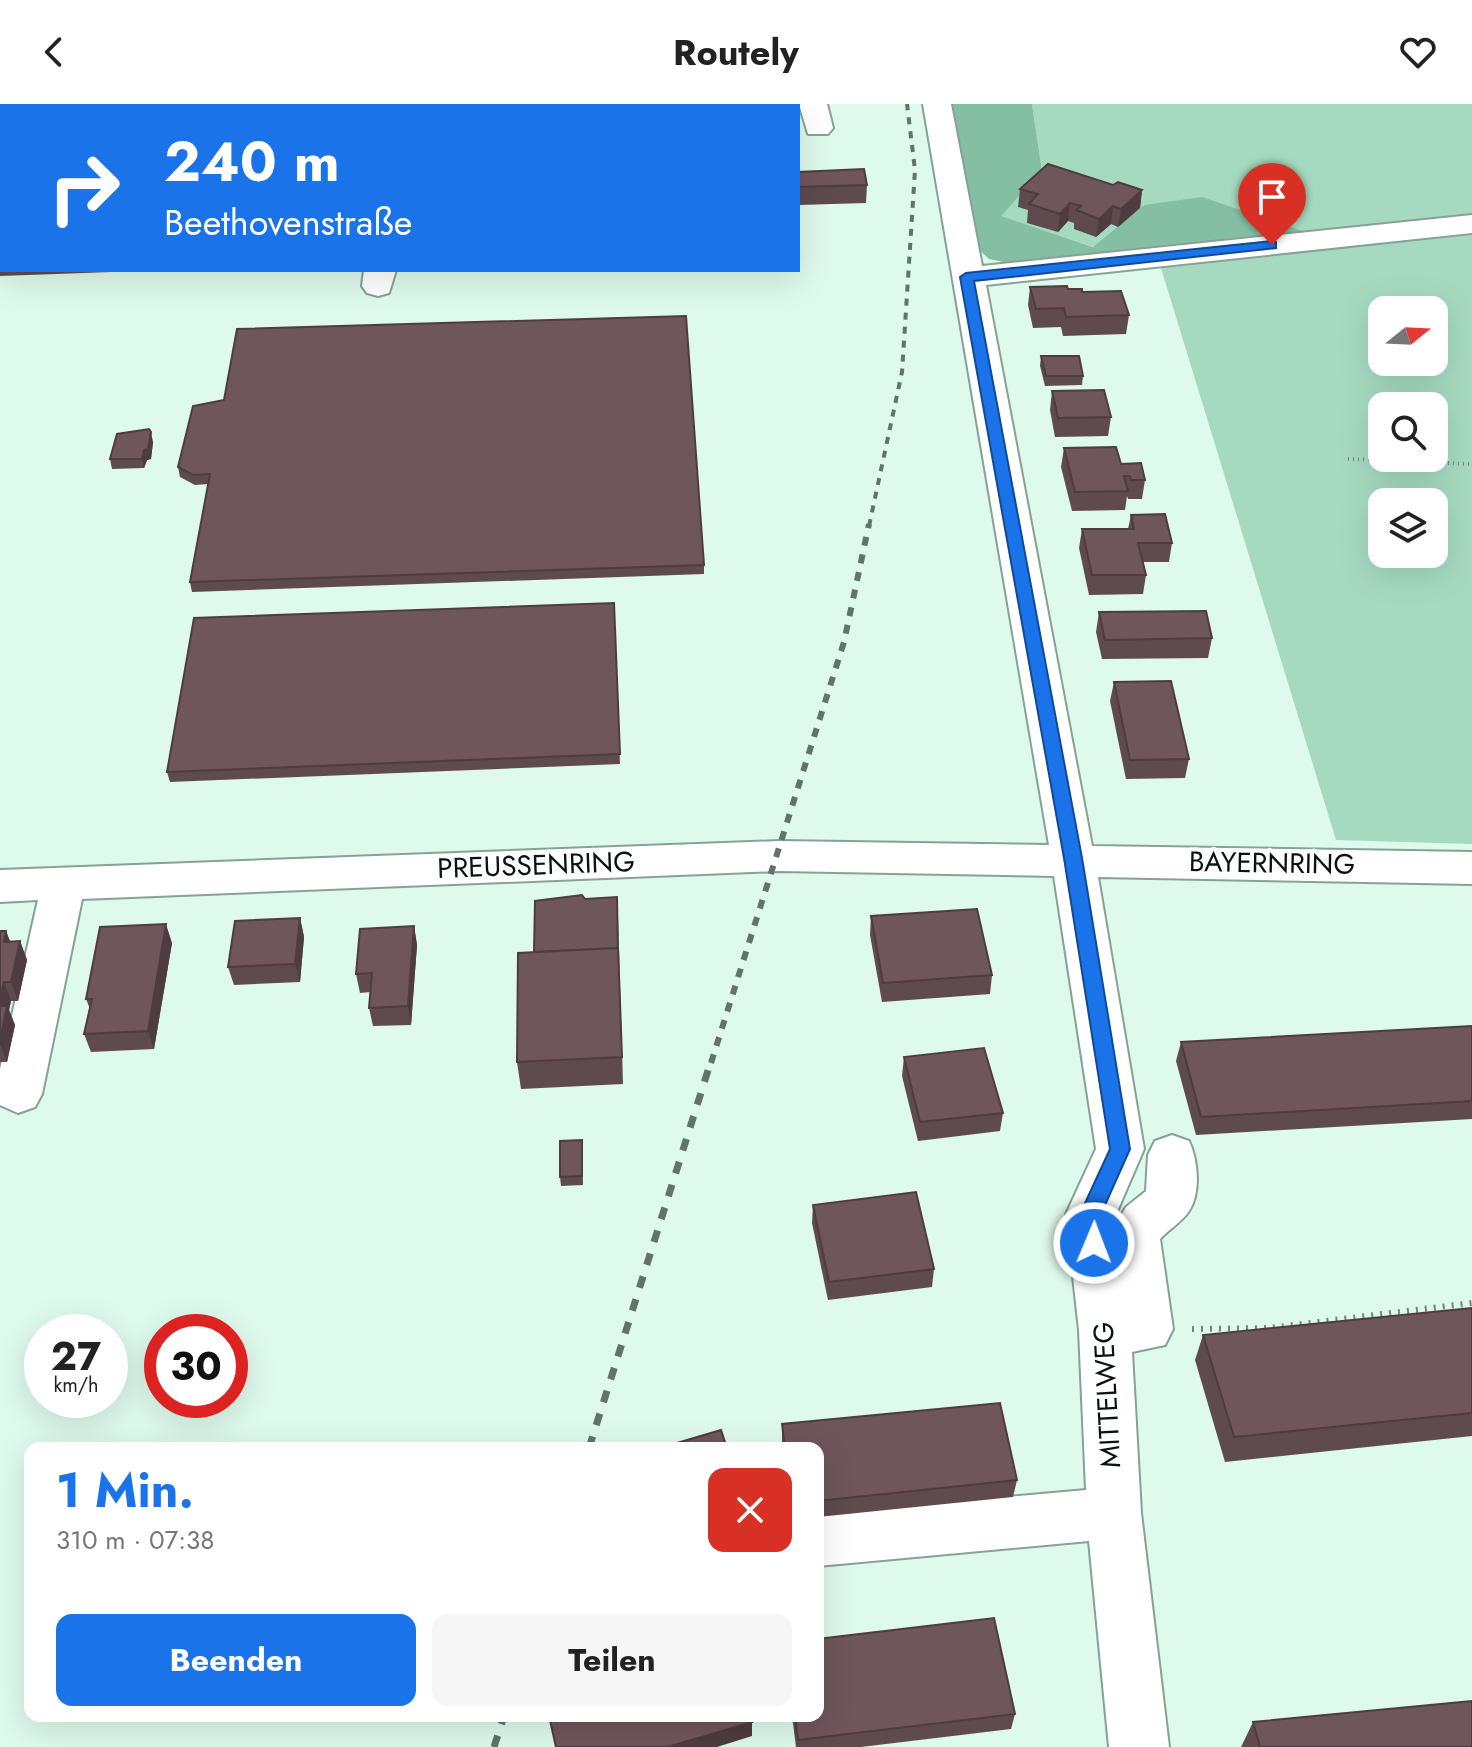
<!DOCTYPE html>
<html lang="de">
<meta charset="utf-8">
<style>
:root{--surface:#fff;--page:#f6f6f6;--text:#222;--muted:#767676;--accent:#1a73e8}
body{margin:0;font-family:Jost,sans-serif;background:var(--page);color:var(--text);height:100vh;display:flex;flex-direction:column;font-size:30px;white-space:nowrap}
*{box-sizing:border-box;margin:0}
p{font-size:26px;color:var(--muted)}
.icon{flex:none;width:44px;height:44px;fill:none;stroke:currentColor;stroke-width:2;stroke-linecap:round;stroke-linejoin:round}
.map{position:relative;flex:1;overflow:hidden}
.panel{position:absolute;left:24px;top:1338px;width:800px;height:280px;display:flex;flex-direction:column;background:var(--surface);border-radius:16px;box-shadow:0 8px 32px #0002}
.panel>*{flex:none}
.hud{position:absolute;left:0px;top:0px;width:800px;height:168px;box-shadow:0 8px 32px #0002;background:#1a73e8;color:#fff;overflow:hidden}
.needle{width:52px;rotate:72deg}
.buttons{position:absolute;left:1368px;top:192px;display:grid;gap:16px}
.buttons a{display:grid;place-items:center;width:80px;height:80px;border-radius:16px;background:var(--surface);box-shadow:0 8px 32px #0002;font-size:40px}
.speed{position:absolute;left:24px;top:1210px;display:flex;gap:16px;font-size:40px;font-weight:700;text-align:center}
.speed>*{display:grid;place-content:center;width:104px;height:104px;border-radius:50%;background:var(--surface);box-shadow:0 8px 32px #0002;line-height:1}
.speed small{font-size:20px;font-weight:400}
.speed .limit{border:12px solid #d22;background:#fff;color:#111}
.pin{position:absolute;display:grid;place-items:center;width:68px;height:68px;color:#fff;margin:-82px -34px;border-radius:50% 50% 50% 0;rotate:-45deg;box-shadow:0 0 8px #0007}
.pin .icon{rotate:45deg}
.me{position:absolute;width:88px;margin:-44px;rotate:1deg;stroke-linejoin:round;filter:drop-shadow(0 0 6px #0008)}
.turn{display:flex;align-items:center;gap:28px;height:168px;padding:0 32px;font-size:36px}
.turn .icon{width:104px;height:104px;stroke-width:2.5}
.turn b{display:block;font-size:56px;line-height:68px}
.round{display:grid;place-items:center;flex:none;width:84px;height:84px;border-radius:16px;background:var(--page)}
.summary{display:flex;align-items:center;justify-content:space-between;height:136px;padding:0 32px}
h1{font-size:48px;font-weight:700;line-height:60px;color:var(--accent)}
.button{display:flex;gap:16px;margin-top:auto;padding:16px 32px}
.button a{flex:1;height:92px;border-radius:16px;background:var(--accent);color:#fff;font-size:32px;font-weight:700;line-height:92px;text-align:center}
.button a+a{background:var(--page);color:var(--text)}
header{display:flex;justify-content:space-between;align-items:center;height:104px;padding:0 32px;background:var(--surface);font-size:36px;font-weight:700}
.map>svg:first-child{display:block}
.green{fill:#a6dac0;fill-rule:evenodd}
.forest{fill:#84bfa3}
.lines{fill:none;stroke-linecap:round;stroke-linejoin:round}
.minor-casing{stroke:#87a194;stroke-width:4}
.path-far1{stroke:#72857b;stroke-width:4;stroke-dasharray:1 4;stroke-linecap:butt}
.path{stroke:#72857b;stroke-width:6;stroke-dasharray:2 7;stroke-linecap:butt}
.minor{fill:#fff;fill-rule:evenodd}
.rail-far2{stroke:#62736a;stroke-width:4;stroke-dasharray:7 7;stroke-linecap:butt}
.rail-far1{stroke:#62736a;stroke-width:6;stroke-dasharray:9 9;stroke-linecap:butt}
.rail{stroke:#62736a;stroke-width:7;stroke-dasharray:12 12;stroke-linecap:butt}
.wall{fill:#5f4a4e}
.shaded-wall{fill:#4e3c40}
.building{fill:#6f565b;stroke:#4e3c40;stroke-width:2}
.route{fill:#1a73e8;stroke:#114b97;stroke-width:2}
.labels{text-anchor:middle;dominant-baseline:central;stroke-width:8;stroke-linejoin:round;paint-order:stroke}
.street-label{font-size:28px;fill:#0a140f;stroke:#fff}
</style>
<header><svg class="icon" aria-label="back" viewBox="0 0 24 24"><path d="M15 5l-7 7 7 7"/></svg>Routely<svg class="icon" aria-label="heart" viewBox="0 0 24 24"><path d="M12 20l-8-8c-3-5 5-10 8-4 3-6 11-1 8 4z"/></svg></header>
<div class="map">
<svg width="1472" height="1643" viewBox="0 0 1472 1643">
<rect width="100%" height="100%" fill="#defaec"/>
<g class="green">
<path d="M 1032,0 L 1472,0 L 1472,113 L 1311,130 L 1144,101 L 1094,143 L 1000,112 L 1042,67 Z"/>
<path d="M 1472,129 L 1472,740 L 1336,736 L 1161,164 ZM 1382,206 L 1434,206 L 1434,258 L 1382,258 ZM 1382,302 L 1434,302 L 1434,354 L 1382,354 ZM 1382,398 L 1434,398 L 1434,450 L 1382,450 Z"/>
</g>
<path class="forest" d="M 952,0 L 1032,0 L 1042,67 L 1001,112 L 1093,143 L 1144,101 L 1202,93 L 1311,130 L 1013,160 L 989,155 L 977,144 Z"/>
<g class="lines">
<g class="minor-casing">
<g id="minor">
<rect x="381" y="0" width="28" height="2"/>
<path d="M 799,0 L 827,0 L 833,24 L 828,30 L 808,30 Z"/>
<path d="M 923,0 L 951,0 L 982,162 L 1472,111 L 1472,129 L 986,181 L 1092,742 L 1472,748 L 1472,780 L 1098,773 L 1144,1045 L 1116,1110 L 1117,1119 L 1126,1103 L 1146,1087 L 1148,1051 L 1155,1037 L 1172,1031 L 1189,1037 C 1198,1056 1201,1089 1189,1107 C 1182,1118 1169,1125 1160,1135 L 1173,1225 L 1165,1241 L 1132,1248 L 1141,1409 L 1169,1643 L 1109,1643 L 1089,1437 L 818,1462 L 818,1410 L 1086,1386 L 1079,1226 L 1066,1110 L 1096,1045 L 1054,772 L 779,767 L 82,795 L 42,990 L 35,1003 L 18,1009 L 0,1001 L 0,965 L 38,796 L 0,798 L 0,766 L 779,737 L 1049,741 Z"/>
<path d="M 364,166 L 396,166 L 389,189 L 378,192 L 367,189 L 362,182 Z"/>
</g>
</g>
<path class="path-far1" d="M 1348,355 L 1472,360"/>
<path class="path" d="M 1192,1225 L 1269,1224 L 1472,1199"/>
<use href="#minor" class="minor"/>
<path class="rail-far2" d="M 869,422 L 902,268 L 915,66 L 907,0"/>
<path class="rail-far1" d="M 711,959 L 844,538 L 869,420"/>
<g class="rail">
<path d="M 589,1344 L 711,957"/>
<path d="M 494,1643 L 504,1612"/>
</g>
</g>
<g class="wall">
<path d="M 86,0 L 302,0 L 302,2 L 85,2 Z"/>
<rect x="465" y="0" width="265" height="2"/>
<path d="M 0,65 L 2,65 L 2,166 L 166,166 L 0,172 Z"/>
<path d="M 798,68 L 867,81 L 866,99 L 799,101 L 798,130 Z"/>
<path d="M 1113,81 L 1142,86 L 1140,104 L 1118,123 L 1111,120 L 1096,133 L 1074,125 L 1074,119 L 1068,117 L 1058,128 L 1027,119 L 1028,106 L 1018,103 L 1020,85 Z"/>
<path d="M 1030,183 L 1068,185 L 1082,188 L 1129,211 L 1126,230 L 1063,232 L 1061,223 L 1033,224 L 1028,201 Z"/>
<path d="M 1041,252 L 1083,272 L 1082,281 L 1045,282 L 1040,262 Z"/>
<path d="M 1052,287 L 1111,313 L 1108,332 L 1055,333 L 1050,306 Z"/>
<path d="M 224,296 L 704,461 L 704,470 L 192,488 L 190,478 L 208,380 L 195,381 L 180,373 L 178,363 Z"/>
<path d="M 153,338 L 151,355 L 147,356 L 144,364 L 112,365 L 110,355 Z"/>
<path d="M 1064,344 L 1121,360 L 1145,376 L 1142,395 L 1128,395 L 1127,392 L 1125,406 L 1072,407 L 1061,363 Z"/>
<path d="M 1131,411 L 1172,439 L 1169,458 L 1143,458 L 1146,471 L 1143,490 L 1089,491 L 1079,444 L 1082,425 L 1128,425 Z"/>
<path d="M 614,499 L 620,660 L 170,678 L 167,668 Z"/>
<path d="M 1099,508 L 1212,534 L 1208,554 L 1102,555 L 1096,528 Z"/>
<path d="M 1114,578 L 1189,655 L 1185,674 L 1126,675 L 1110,597 Z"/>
<path d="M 617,793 L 623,980 L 521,985 L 517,958 L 534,848 L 585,795 Z"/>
<path d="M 871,812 L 992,871 L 990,890 L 882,898 L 870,831 Z"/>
<path d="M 300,814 L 304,833 L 300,878 L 234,881 L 228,863 Z"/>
<path d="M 414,822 L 417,841 L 411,921 L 373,922 L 369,904 L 370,888 L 360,889 L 356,870 Z"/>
<path d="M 0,827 L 6,827 L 10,837 L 20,837 L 27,856 L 18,897 L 11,897 L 9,906 L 15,921 L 7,958 L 0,958 Z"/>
<path d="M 172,839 L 154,945 L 91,948 L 84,930 L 90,905 L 86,895 Z"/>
<path d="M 1472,922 L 1472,1015 L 1196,1031 L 1176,957 L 1181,938 Z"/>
<path d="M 904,953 L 1003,1009 L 1000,1027 L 918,1037 L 902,972 Z"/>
<path d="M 582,1036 L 583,1081 L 561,1082 L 560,1073 Z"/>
<path d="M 813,1101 L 934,1165 L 932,1183 L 828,1196 L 812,1119 Z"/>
<path d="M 1472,1204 L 1472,1332 L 1225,1358 L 1195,1256 L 1203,1231 Z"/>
<path d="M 782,1320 L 1017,1376 L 1013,1393 L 818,1413 L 818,1344 L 782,1344 Z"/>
<path d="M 1015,1610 L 1011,1625 L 861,1643 L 796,1643 L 792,1612 Z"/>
<path d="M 1253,1618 L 1472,1643 L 1241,1643 Z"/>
</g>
<g class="shaded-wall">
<path d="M 1142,86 L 1140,104 L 1118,123 L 1121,105 Z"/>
<path d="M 1070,99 L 1068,117 L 1058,128 L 1060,110 Z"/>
<path d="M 1113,102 L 1111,120 L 1096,133 L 1099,115 Z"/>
<path d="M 151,328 L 153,338 L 151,355 L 147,356 L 144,364 L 142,355 Z"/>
<path d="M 617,793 L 618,812 L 623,980 L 622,953 Z"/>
<path d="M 300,814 L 304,833 L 300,878 L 295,860 Z"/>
<path d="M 166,820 L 172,839 L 154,945 L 148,927 Z"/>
<path d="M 414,822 L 417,841 L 411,921 L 408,902 Z"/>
<path d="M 6,827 L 13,846 L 4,838 Z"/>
<path d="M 20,837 L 27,856 L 18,897 L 11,878 Z"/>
<path d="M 4,878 L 11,897 L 9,906 L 15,921 L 7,958 L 0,940 L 0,893 Z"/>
<path d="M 752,1618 L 752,1632 L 717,1643 L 668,1643 Z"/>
</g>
<g class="building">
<path d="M 86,0 L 244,0 L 183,2 L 85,2 Z"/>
<path d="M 465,0 L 566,0 L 465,2 Z"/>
<path d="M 1048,60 L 1113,81 L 1118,78 L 1142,86 L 1121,105 L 1113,102 L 1099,115 L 1076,106 L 1081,102 L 1070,99 L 1060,110 L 1029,100 L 1038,90 L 1020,85 Z"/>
<rect x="0" y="65" width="2" height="98"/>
<path d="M 864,65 L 867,81 L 798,83 L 798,68 Z"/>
<path d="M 1067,182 L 1068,185 L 1082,185 L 1082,188 L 1121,187 L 1129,211 L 1066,213 L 1064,204 L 1036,205 L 1030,183 Z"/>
<path d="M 686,212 L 704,461 L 190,478 L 210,370 L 193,371 L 178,363 L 193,302 L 224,296 L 237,225 Z"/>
<path d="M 1041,252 L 1079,252 L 1083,272 L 1046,272 Z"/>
<path d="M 1104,286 L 1111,313 L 1058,314 L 1052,287 Z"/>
<path d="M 149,325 L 151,328 L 148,345 L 144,346 L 142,355 L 110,355 L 117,330 Z"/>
<path d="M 1116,343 L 1121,360 L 1141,359 L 1145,376 L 1131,376 L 1130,372 L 1124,372 L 1128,387 L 1075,388 L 1064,344 Z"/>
<path d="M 1165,410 L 1172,439 L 1138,439 L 1146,471 L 1092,471 L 1082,425 L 1134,425 L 1131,411 Z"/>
<path d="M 614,499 L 620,650 L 167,668 L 194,514 Z"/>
<path d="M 1206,507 L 1212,534 L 1105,536 L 1099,508 Z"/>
<path d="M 1171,577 L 1189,655 L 1130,656 L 1114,578 Z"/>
<path d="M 582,791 L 585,795 L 617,793 L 618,853 L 618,844 L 534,848 L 535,797 Z"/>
<path d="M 977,805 L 992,871 L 883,879 L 871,812 Z"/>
<path d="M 300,814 L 295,860 L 228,863 L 235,817 Z"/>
<path d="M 166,820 L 148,927 L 84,930 L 92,895 L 86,895 L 100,823 Z"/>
<path d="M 414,822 L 408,902 L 369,904 L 372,869 L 356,870 L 360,825 Z"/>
<path d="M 0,827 L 6,827 L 4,838 L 20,837 L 11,878 L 4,878 L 0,893 Z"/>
<path d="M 618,844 L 622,953 L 517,958 L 518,849 Z"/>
<path d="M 0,902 L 7,902 L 0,936 Z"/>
<path d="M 1472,922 L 1472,997 L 1201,1013 L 1181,938 Z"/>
<path d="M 984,944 L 1003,1009 L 920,1018 L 904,953 Z"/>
<path d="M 582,1036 L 582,1072 L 560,1073 L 560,1037 Z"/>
<path d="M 916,1088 L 934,1165 L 829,1178 L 813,1101 Z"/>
<path d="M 1472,1204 L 1472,1309 L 1234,1333 L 1203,1231 Z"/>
<path d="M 1000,1299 L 1017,1376 L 818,1397 L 818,1344 L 785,1344 L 782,1320 Z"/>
<path d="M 721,1326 L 727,1344 L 660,1344 Z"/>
<path d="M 994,1514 L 1015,1610 L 798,1636 L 795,1612 L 818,1612 L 818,1535 Z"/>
<path d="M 1472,1597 L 1472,1643 L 1260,1643 L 1253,1618 Z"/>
<path d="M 549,1612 L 750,1612 L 752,1618 L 668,1643 L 556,1643 Z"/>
</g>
<path class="route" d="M 1272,137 L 1276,138 L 1276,144 L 974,177 L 1082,754 L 1130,1045 L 1101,1110 L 1105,1139 L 1094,1148 L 1084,1139 L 1080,1110 L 1110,1045 L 1064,754 L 960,173 L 966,169 Z"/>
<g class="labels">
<g class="street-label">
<text transform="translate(1272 759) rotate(1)">BAYERNRING</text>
<text transform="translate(536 761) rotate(-2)">PREUSSENRING</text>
<text transform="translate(1107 1291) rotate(-93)">MITTELWEG</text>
</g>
</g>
</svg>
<div class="buttons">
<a><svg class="needle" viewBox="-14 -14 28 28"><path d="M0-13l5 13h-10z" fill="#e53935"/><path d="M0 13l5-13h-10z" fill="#767676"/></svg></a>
<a><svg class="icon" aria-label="search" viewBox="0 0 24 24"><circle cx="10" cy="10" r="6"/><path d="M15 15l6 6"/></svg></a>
<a><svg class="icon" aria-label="layers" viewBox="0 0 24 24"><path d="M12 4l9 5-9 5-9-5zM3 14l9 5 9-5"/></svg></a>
</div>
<div class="speed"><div>27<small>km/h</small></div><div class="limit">30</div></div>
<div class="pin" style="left:1272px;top:141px;background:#d93025"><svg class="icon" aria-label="arrive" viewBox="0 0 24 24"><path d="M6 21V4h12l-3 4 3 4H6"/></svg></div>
<svg class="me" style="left:1094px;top:1139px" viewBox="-20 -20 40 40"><circle r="17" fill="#1a73e8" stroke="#fff" stroke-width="3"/><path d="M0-11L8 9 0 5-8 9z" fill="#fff"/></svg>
<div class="hud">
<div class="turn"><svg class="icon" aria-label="right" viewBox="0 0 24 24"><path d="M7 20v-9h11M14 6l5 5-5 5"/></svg><div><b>240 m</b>Beethovenstraße</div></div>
</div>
<section class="panel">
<div class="summary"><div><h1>1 Min.</h1><p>310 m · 07:38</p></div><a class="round" style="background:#d93025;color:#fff"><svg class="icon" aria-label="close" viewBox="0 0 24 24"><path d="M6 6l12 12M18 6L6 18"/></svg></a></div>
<div class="button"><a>Beenden</a><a>Teilen</a></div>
</section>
</div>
